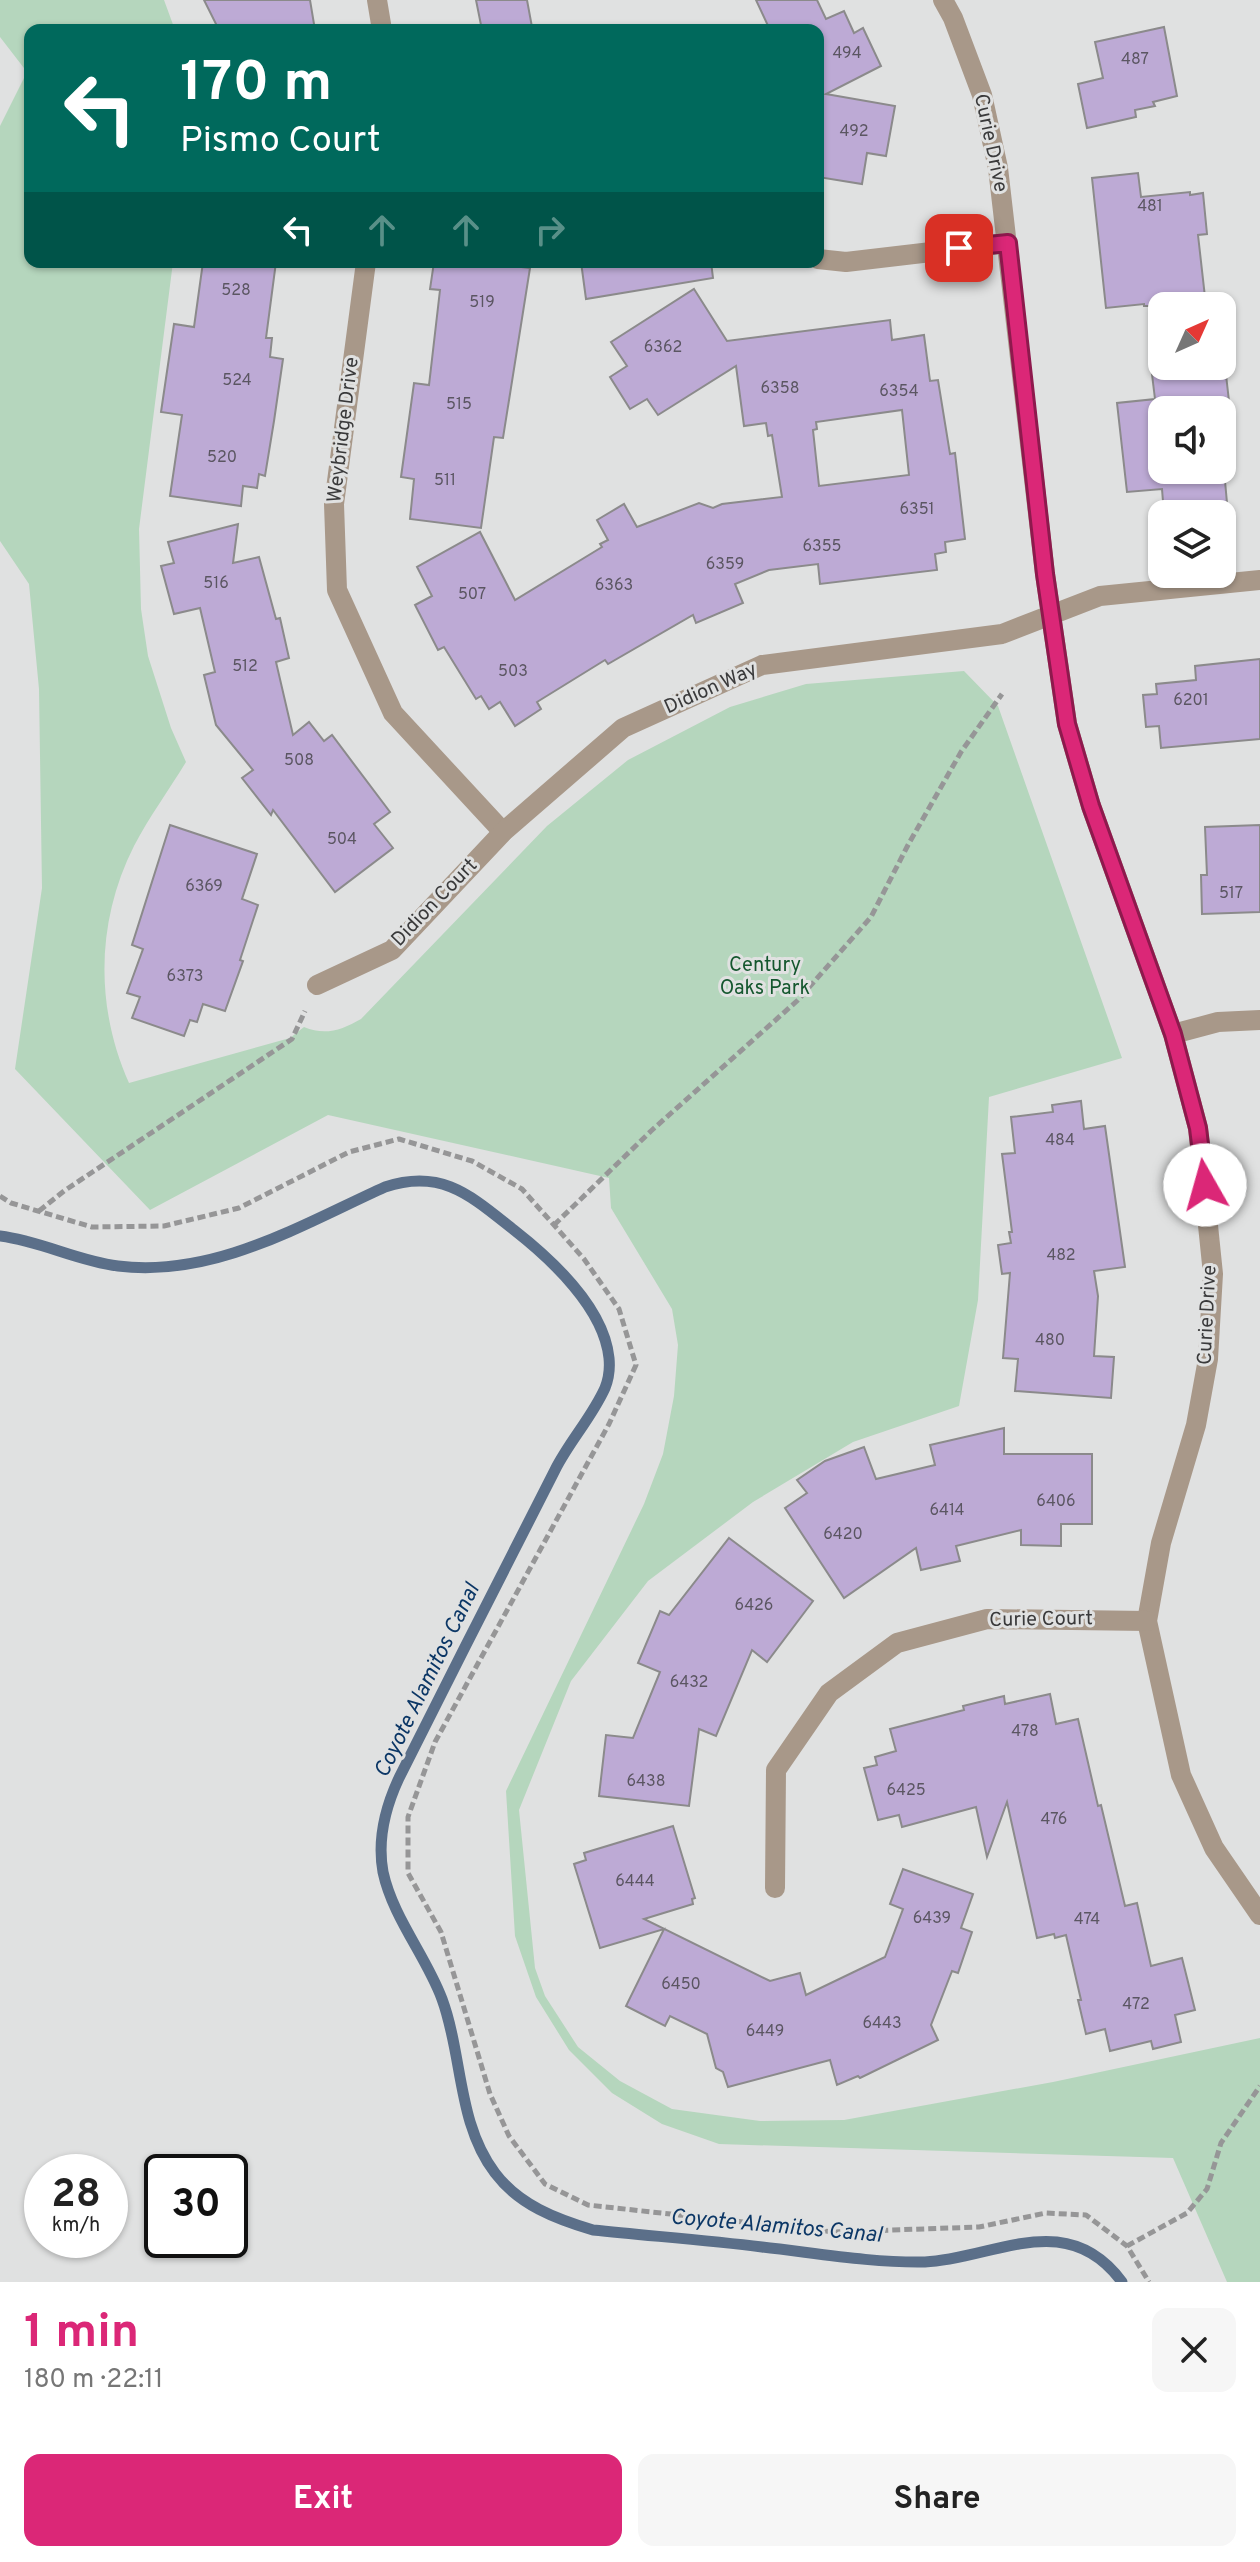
<!DOCTYPE html>
<meta charset="utf-8">
<style>
:root{--surface:#fff;--page:#f6f6f6;--text:#222;--muted:#767676;--accent:#db2777}
body{margin:0;font-family:Overpass,sans-serif;background:var(--page);color:var(--text);height:100vh;display:flex;flex-direction:column;font-size:30px;white-space:nowrap}
*{box-sizing:border-box;margin:0}
p{font-size:26px;color:var(--muted)}
.icon{flex:none;width:44px;height:44px;fill:none;stroke:currentColor;stroke-width:2;stroke-linecap:round;stroke-linejoin:round}
.map{position:relative;height:2282px;overflow:hidden}
.side{display:flex;flex-direction:column;background:var(--surface);flex:1}
.side>*{flex:none}
.banner{position:absolute;left:24px;top:24px;width:800px;height:244px;border-radius:16px;box-shadow:0 2px 6px #0004;background:#00695c;color:#fff;overflow:hidden}
.needle{width:52px;rotate:45deg}
.buttons{position:absolute;left:1148px;top:292px;display:grid;gap:16px}
.buttons a{display:grid;place-items:center;width:88px;height:88px;border-radius:16px;background:var(--surface);box-shadow:0 2px 6px #0004;font-size:40px}
.speed{position:absolute;left:24px;top:2154px;display:flex;gap:16px;font-size:40px;font-weight:700;text-align:center}
.speed>*{display:grid;place-content:center;width:104px;height:104px;border-radius:50%;background:var(--surface);box-shadow:0 2px 6px #0004;line-height:1}
.speed small{font-size:20px;font-weight:400}
.speed .limit{border:4px solid #111;border-radius:12px;background:#fff;color:#111}
.pin{position:absolute;display:grid;place-items:center;width:68px;height:68px;color:#fff;margin:-34px;border-radius:16px;box-shadow:0 4px 12px #0006}
.me{position:absolute;width:88px;margin:-44px;rotate:353deg;stroke-linejoin:round;filter:drop-shadow(0 0 6px #0008)}
.turn{display:flex;align-items:center;gap:28px;height:168px;padding:0 24px;font-size:36px}
.turn .icon{width:104px;height:104px;stroke-width:2.5}
.turn b{display:block;font-size:56px;line-height:68px}
.lanes{display:flex;align-items:center;height:76px;padding:0 24px;background:#0003;justify-content:center;gap:40px;direction:ltr}
.lanes .off{opacity:.35}
.round{display:grid;place-items:center;flex:none;width:84px;height:84px;border-radius:16px;background:var(--page)}
.head{display:flex;align-items:center;justify-content:space-between;height:136px;padding:0 24px}
h1{font-size:48px;font-weight:700;line-height:60px;color:var(--accent)}
.action{display:flex;gap:16px;margin-top:auto;padding:16px 24px}
.action a{flex:1;height:92px;border-radius:16px;background:var(--accent);color:#fff;font-size:32px;font-weight:700;line-height:92px;text-align:center}
.action a+a{background:var(--page);color:var(--text)}
.map>svg:first-child{display:block}
.green{fill:#b5d6bd}
.lines{fill:none;stroke-linecap:round;stroke-linejoin:round}
.stream{stroke:#5b6f89;stroke-width:11}
.building{fill:#bdaad5;stroke:#8b8a8b;stroke-width:2;fill-rule:evenodd}
.path{stroke:#969697;stroke-width:5;stroke-dasharray:8 4;stroke-linecap:butt}
.minor{stroke:#a89889;stroke-width:20}
.route-casing{stroke:#8e194d;stroke-width:20}
.route{stroke:#db2777;stroke-width:14}
.labels{text-anchor:middle;dominant-baseline:central;stroke-width:6;stroke-linejoin:round;paint-order:stroke}
.number-label{font-size:16px;fill:#5b5662}
.street-label{font-size:20px;fill:#3a3a3b;stroke:#e0e1e1}
.park-label{font-size:20px;fill:#14572e;stroke:#e0e1e1}
.water-label{font-size:22px;font-style:italic;fill:#0c3766;stroke:#e0e1e1}
</style>
<div class="map">
<svg width="1260" height="2282" viewBox="0 0 1260 2282">
<rect width="100%" height="100%" fill="#e0e1e1"/>
<path class="green" d="M 0,0 L 164,0 L 175,30 L 30,30 L 30,262 L 173,262 L 139,529 L 141,609 L 148,656 L 171,728 L 186,762 C 169,790 149,817 134,846 C 96,921 95,1007 129,1083 L 290,1038 L 304,1027 C 325,1036 342,1030 361,1019 L 547,826 L 628,760 L 730,707 L 806,684 L 964,671 L 998,706 L 1122,1058 L 989,1097 L 978,1300 L 959,1406 L 853,1442 L 753,1502 L 648,1581 L 571,1681 L 519,1810 L 535,1968 L 545,1996 L 578,2047 L 620,2081 L 672,2109 L 760,2121 L 844,2120 L 1053,2082 L 1260,2038 L 1260,2282 L 1227,2282 L 1173,2158 L 719,2144 L 662,2124 L 612,2093 L 569,2050 L 536,1997 L 515,1936 L 506,1791 L 644,1504 L 663,1454 L 674,1396 L 678,1345 L 672,1309 L 611,1208 L 609,1178 L 328,1115 L 150,1210 L 15,1069 L 42,888 L 39,689 L 29,584 L 0,541 L 0,126 L 27,72 L 0,37 Z"/>
<g class="lines">
<path class="stream" d="M 0,1236 C 41,1241 77,1261 118,1266 C 214,1278 301,1225 385,1187 C 442,1168 471,1196 514,1230 C 551,1259 604,1308 609,1358 C 610,1368 609,1378 605,1388 C 592,1417 569,1442 555,1470 C 502,1573 451,1675 399,1778 C 385,1808 377,1839 383,1872 C 393,1918 426,1956 442,1999 C 463,2056 457,2123 495,2173 C 519,2205 556,2219 593,2230 C 650,2236 706,2240 762,2247 C 816,2253 872,2263 925,2262 C 970,2260 1013,2238 1057,2242 C 1084,2245 1106,2260 1122,2282"/>
</g>
<g class="building">
<path d="M 204,0 L 310,0 L 315,30 L 219,30 Z"/>
<path d="M 476,0 L 527,0 L 532,27 L 482,30 Z"/>
<path d="M 756,0 L 817,0 L 826,19 L 844,11 L 854,33 L 863,28 L 881,66 L 826,94 L 895,106 L 886,156 L 867,153 L 862,184 L 818,177 L 818,30 L 770,30 Z"/>
<path d="M 1164,27 L 1177,96 L 1153,102 L 1155,106 L 1135,110 L 1136,117 L 1087,128 L 1078,84 L 1103,78 L 1095,42 Z"/>
<path d="M 1138,173 L 1141,197 L 1190,192 L 1190,195 L 1203,193 L 1207,234 L 1198,235 L 1206,306 L 1144,306 L 1144,304 L 1106,308 L 1092,178 Z"/>
<path d="M 203,262 L 276,262 L 266,338 L 272,338 L 270,357 L 283,359 L 274,421 L 265,476 L 259,474 L 257,488 L 243,486 L 241,506 L 170,496 L 182,415 L 161,412 L 174,324 L 194,327 Z"/>
<path d="M 434,262 L 479,262 L 530,268 L 503,438 L 494,437 L 481,528 L 410,519 L 414,479 L 401,477 L 414,383 L 429,385 L 440,290 L 430,289 Z"/>
<path d="M 581,262 L 711,262 L 713,278 L 586,299 Z"/>
<path d="M 694,289 L 727,341 L 890,320 L 892,340 L 924,335 L 930,381 L 938,380 L 950,454 L 955,453 L 965,539 L 945,542 L 946,552 L 935,554 L 937,570 L 820,584 L 818,564 L 769,570 L 735,584 L 743,603 L 696,623 L 693,615 L 608,664 L 605,660 L 537,702 L 541,709 L 515,726 L 500,702 L 489,709 L 481,696 L 476,699 L 444,647 L 438,650 L 415,605 L 432,596 L 417,567 L 480,532 L 515,600 L 602,547 L 600,544 L 608,540 L 597,520 L 624,504 L 637,527 L 699,503 L 713,508 L 722,504 L 782,497 L 772,435 L 768,436 L 766,423 L 744,426 L 736,366 L 658,415 L 647,399 L 630,409 L 610,377 L 627,366 L 611,342 ZM 902,410 L 909,475 L 819,486 L 813,430 L 817,429 L 816,422 Z"/>
<path d="M 1151,366 L 1225,366 L 1230,410 L 1162,410 L 1162,470 L 1224,470 L 1228,514 L 1164,514 L 1162,489 L 1127,492 L 1117,403 L 1155,399 Z"/>
<path d="M 238,524 L 233,563 L 259,557 L 276,619 L 280,618 L 289,658 L 276,662 L 293,735 L 309,722 L 324,741 L 332,735 L 390,812 L 374,824 L 393,848 L 335,892 L 273,810 L 271,815 L 242,778 L 253,770 L 216,725 L 204,675 L 215,672 L 200,608 L 174,614 L 161,566 L 174,563 L 168,542 Z"/>
<path d="M 1260,659 L 1260,739 L 1161,748 L 1159,726 L 1146,727 L 1143,695 L 1157,694 L 1156,684 L 1196,680 L 1195,666 Z"/>
<path d="M 170,825 L 257,854 L 242,899 L 258,905 L 240,960 L 243,961 L 225,1011 L 203,1004 L 197,1022 L 190,1020 L 184,1036 L 132,1018 L 140,997 L 127,993 L 143,949 L 132,945 Z"/>
<path d="M 1260,825 L 1260,912 L 1202,914 L 1201,875 L 1207,875 L 1205,827 Z"/>
<path d="M 1081,1101 L 1084,1129 L 1105,1126 L 1125,1267 L 1094,1271 L 1098,1296 L 1094,1356 L 1114,1357 L 1111,1398 L 1015,1391 L 1018,1359 L 1003,1358 L 1010,1273 L 1002,1274 L 998,1245 L 1011,1243 L 1009,1232 L 1012,1232 L 1002,1154 L 1015,1153 L 1011,1117 L 1053,1112 L 1052,1105 Z"/>
<path d="M 1004,1428 L 1004,1454 L 1092,1454 L 1092,1524 L 1061,1524 L 1061,1546 L 1021,1545 L 1021,1530 L 956,1546 L 960,1561 L 921,1570 L 916,1548 L 844,1598 L 785,1508 L 807,1493 L 797,1480 L 825,1461 L 864,1447 L 876,1479 L 935,1465 L 930,1445 Z"/>
<path d="M 729,1538 L 813,1601 L 767,1662 L 752,1650 L 716,1736 L 699,1729 L 689,1806 L 599,1796 L 606,1735 L 633,1738 L 660,1672 L 638,1663 L 660,1611 L 669,1615 Z"/>
<path d="M 1050,1694 L 1056,1724 L 1078,1719 L 1098,1806 L 1101,1805 L 1125,1906 L 1137,1903 L 1151,1966 L 1182,1958 L 1195,2010 L 1175,2015 L 1181,2042 L 1153,2049 L 1151,2041 L 1110,2051 L 1105,2029 L 1086,2034 L 1078,2000 L 1081,2000 L 1066,1935 L 1055,1938 L 1054,1934 L 1037,1938 L 1007,1802 L 987,1857 L 976,1807 L 902,1827 L 899,1815 L 878,1820 L 864,1768 L 877,1765 L 875,1757 L 896,1751 L 890,1729 L 964,1710 L 963,1706 L 1004,1696 L 1005,1704 Z"/>
<path d="M 673,1826 L 695,1898 L 692,1899 L 693,1904 L 644,1919 L 770,1981 L 800,1973 L 806,1995 L 885,1957 L 903,1909 L 890,1904 L 903,1869 L 973,1894 L 961,1928 L 972,1932 L 958,1973 L 952,1971 L 931,2025 L 938,2040 L 860,2078 L 858,2076 L 837,2085 L 830,2060 L 728,2087 L 723,2072 L 716,2068 L 707,2034 L 670,2016 L 665,2026 L 626,2006 L 664,1929 L 600,1948 L 574,1864 L 586,1860 L 584,1853 Z"/>
</g>
<g class="lines">
<g class="path">
<path d="M 0,1196 L 11,1203 L 92,1227 L 164,1226 L 239,1208 L 349,1152 L 399,1139 L 472,1161 L 522,1189 L 584,1259 L 619,1309 L 636,1365 L 609,1424 L 435,1742 L 408,1817 L 408,1873 L 441,1932 L 490,2094 L 509,2136 L 545,2184 L 588,2205 L 834,2232 L 979,2227 L 1046,2213 L 1086,2215 L 1127,2246 L 1149,2282"/>
<path d="M 39,1211 L 64,1191 L 292,1039 L 305,1011"/>
<path d="M 554,1225 L 651,1131 L 798,1000 L 871,917 L 908,845 L 961,752 L 1002,694"/>
<path d="M 1127,2246 L 1187,2213 L 1207,2189 L 1221,2143 L 1260,2086"/>
</g>
<g class="minor">
<path d="M 377,0 L 382,30"/>
<path d="M 943,0 L 953,18 L 982,95 L 998,168 L 1045,574 L 1067,724 L 1091,806 L 1173,1034 L 1198,1128 L 1213,1274 L 1208,1359 L 1196,1425 L 1161,1543 L 1147,1621 L 1181,1775 L 1214,1848 L 1260,1915"/>
<path d="M 818,259 L 846,262 L 1008,243"/>
<path d="M 366,262 L 334,504 L 337,590 L 393,713 L 503,832"/>
<path d="M 317,985 L 392,950 L 503,832 L 623,728 L 762,665 L 1002,634 L 1100,596 L 1260,580"/>
<path d="M 1173,1034 L 1218,1022 L 1260,1020"/>
<path d="M 775,1888 L 776,1770 L 829,1693 L 897,1643 L 987,1619 L 1147,1621"/>
</g>
</g>
<g class="lines">
<g class="route-casing">
<path id="route" d="M 959,248 L 1008,243 L 1045,574 L 1067,724 L 1091,806 L 1173,1034 L 1198,1128 L 1205,1185"/>
</g>
<use href="#route" class="route"/>
</g>
<g class="labels">
<g class="number-label">
<text x="847" y="54">494</text>
<text x="1135" y="60">487</text>
<text x="854" y="132">492</text>
<text x="1150" y="207">481</text>
<text x="236" y="291">528</text>
<text x="482" y="303">519</text>
<text x="663" y="348">6362</text>
<text x="237" y="381">524</text>
<text x="780" y="389">6358</text>
<text x="899" y="392">6354</text>
<text x="459" y="405">515</text>
<text x="222" y="458">520</text>
<text x="445" y="481">511</text>
<text x="917" y="510">6351</text>
<text x="822" y="547">6355</text>
<text x="725" y="565">6359</text>
<text x="216" y="584">516</text>
<text x="614" y="586">6363</text>
<text x="472" y="595">507</text>
<text x="245" y="667">512</text>
<text x="513" y="672">503</text>
<text x="1191" y="701">6201</text>
<text x="299" y="761">508</text>
<text x="342" y="840">504</text>
<text x="204" y="887">6369</text>
<text x="1231" y="894">517</text>
<text x="185" y="977">6373</text>
<text x="1060" y="1141">484</text>
<text x="1061" y="1256">482</text>
<text x="1050" y="1341">480</text>
<text x="1056" y="1502">6406</text>
<text x="947" y="1511">6414</text>
<text x="843" y="1535">6420</text>
<text x="754" y="1606">6426</text>
<text x="689" y="1683">6432</text>
<text x="1025" y="1732">478</text>
<text x="646" y="1782">6438</text>
<text x="906" y="1791">6425</text>
<text x="1054" y="1820">476</text>
<text x="635" y="1882">6444</text>
<text x="932" y="1919">6439</text>
<text x="1087" y="1920">474</text>
<text x="681" y="1985">6450</text>
<text x="1136" y="2005">472</text>
<text x="882" y="2024">6443</text>
<text x="765" y="2032">6449</text>
</g>
<g class="street-label">
<text transform="translate(990 143) rotate(78)">Curie Drive</text>
<text transform="translate(344 430) rotate(-83)">Weybridge Drive</text>
<text transform="translate(711 689) rotate(-24)">Didion Way</text>
<text transform="translate(435 903) rotate(-46)">Didion Court</text>
<text transform="translate(1208 1315) rotate(-87)">Curie Drive</text>
<text transform="translate(1041 1620) rotate(-1)">Curie Court</text>
</g>
<g class="park-label">
<text x="765" y="966">Century<tspan x="765" dy="23">Oaks Park</tspan></text>
</g>
<g class="water-label">
<text transform="translate(428 1681) rotate(-64)">Coyote Alamitos Canal</text>
<text transform="translate(776 2227) rotate(5)">Coyote Alamitos Canal</text>
</g>
</g>
</svg>
<div class="buttons">
<a><svg class="needle" viewBox="-14 -14 28 28"><path d="M0-13l5 13h-10z" fill="#e53935"/><path d="M0 13l5-13h-10z" fill="#767676"/></svg></a>
<a><svg class="icon" aria-label="sound" viewBox="0 0 24 24"><path d="M4 9h4l5-4v14l-5-4H4zM17 9q2 3 0 6"/></svg></a>
<a><svg class="icon" aria-label="layers" viewBox="0 0 24 24"><path d="M12 4l9 5-9 5-9-5zM3 14l9 5 9-5"/></svg></a>
</div>
<div class="speed"><div>28<small>km/h</small></div><div class="limit">30</div></div>
<div class="pin" style="left:959px;top:248px;background:#d93025"><svg class="icon" aria-label="arrive" viewBox="0 0 24 24"><path d="M6 21V4h12l-3 4 3 4H6"/></svg></div>
<svg class="me" style="left:1205px;top:1185px" viewBox="-20 -20 40 40"><circle r="19" fill="#fff"/><path d="M0-13L10 11 0 6-10 11z" fill="#db2777"/></svg>
<div class="banner">
<div class="turn"><svg class="icon" aria-label="left" viewBox="0 0 24 24"><path d="M17 20v-9H6M10 6l-5 5 5 5"/></svg><div><b>170 m</b>Pismo Court</div></div>
<div class="lanes"><svg class="icon" aria-label="left" viewBox="0 0 24 24"><path d="M17 20v-9H6M10 6l-5 5 5 5"/></svg><svg class="icon off" aria-label="ahead" viewBox="0 0 24 24"><path d="M12 20V5M6 11l6-6 6 6"/></svg><svg class="icon off" aria-label="ahead" viewBox="0 0 24 24"><path d="M12 20V5M6 11l6-6 6 6"/></svg><svg class="icon off" aria-label="right" viewBox="0 0 24 24"><path d="M7 20v-9h11M14 6l5 5-5 5"/></svg></div>
</div>
</div>
<section class="side">
<div class="head"><div><h1>1 min</h1><p>180 m · 22:11</p></div><a class="round"><svg class="icon" aria-label="close" viewBox="0 0 24 24"><path d="M6 6l12 12M18 6L6 18"/></svg></a></div>
<div class="action"><a>Exit</a><a>Share</a></div>
</section>
